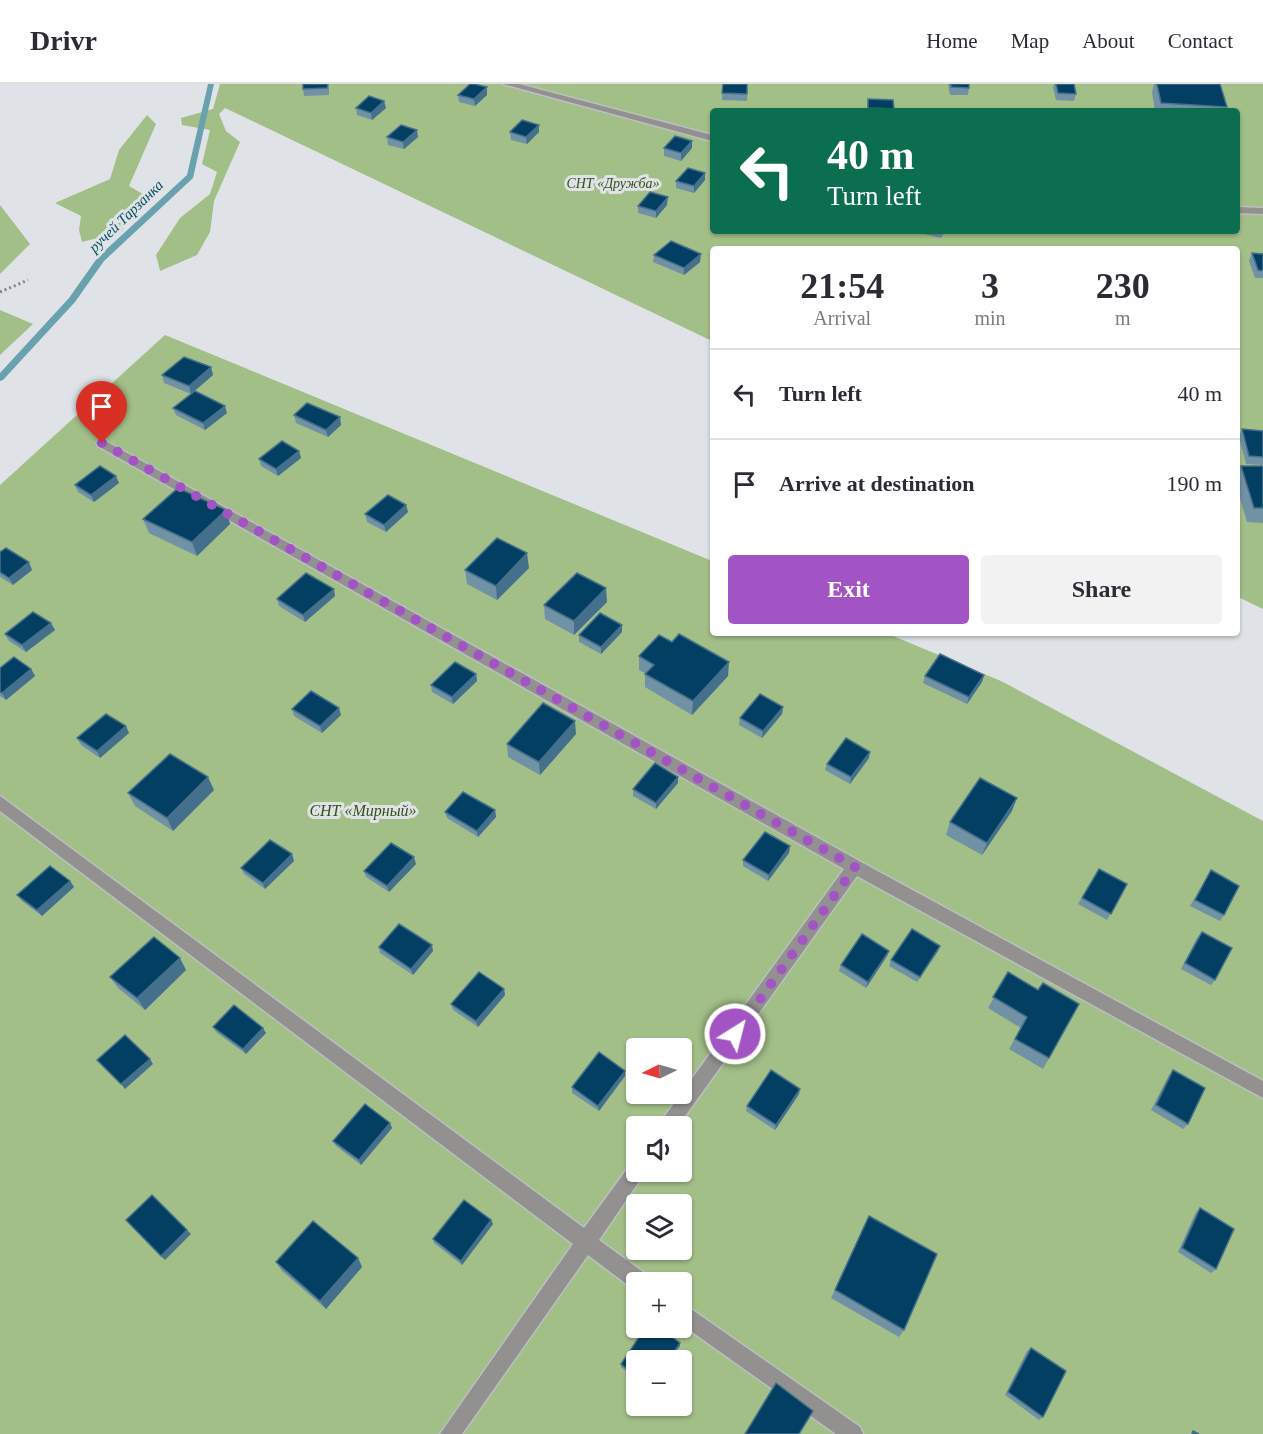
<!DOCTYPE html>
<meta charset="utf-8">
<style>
:root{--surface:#fff;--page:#f2f2f3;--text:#2b2b33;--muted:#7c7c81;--line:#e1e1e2;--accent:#a253c4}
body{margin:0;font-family:"Times New Roman",serif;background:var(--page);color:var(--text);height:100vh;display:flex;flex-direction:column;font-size:22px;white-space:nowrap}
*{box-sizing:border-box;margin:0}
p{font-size:20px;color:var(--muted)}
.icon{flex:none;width:33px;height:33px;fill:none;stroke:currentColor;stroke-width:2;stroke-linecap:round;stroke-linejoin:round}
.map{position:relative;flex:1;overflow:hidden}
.side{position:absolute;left:710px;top:162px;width:530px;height:390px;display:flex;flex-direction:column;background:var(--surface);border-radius:6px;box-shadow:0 2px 4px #0004}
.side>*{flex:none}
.top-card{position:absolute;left:710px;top:24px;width:530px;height:126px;border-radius:6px;box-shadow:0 2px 4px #0004;background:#0b6e4f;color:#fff;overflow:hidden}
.needle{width:39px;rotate:265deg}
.tools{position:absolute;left:626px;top:954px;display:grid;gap:12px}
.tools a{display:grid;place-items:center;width:66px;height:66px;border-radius:6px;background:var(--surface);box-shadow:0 2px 4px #0004;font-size:30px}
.pin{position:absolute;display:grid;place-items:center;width:51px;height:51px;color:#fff;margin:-62px -26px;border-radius:50% 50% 50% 0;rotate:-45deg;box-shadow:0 0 6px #0007}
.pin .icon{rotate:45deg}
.me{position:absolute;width:66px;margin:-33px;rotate:36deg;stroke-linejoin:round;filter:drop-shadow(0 0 4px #0008)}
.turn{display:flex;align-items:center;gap:21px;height:126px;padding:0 18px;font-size:27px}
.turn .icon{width:78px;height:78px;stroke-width:2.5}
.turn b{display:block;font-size:42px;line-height:51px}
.eta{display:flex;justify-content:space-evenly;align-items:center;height:102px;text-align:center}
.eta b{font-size:36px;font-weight:700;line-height:42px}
.button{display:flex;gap:12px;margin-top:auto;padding:12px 18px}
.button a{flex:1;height:69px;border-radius:6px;background:var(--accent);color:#fff;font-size:24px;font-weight:700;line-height:69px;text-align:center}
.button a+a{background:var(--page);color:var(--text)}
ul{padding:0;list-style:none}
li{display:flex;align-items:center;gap:18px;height:90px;padding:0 18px;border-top:2px solid var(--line)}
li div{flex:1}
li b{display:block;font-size:22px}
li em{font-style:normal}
header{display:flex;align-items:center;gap:36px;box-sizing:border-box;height:84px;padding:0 30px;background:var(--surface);border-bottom:2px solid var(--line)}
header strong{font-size:28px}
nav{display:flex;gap:33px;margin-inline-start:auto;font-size:21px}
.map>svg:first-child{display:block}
.green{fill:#a3bf88;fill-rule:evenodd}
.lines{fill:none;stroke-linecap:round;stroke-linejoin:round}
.stream{fill:#69a2ae;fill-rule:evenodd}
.service-casing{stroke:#bbbfc2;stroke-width:3}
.path{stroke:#818487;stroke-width:3;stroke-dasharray:2 3;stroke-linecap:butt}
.service{fill:#939190;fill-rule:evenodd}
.wall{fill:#7191a5}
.shaded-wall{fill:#45708b}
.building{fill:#033f63;stroke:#45708b;stroke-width:1.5}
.route{stroke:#a253c4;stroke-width:10;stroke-dasharray:0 18}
.labels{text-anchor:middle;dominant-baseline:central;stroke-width:6;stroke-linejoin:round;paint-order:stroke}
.far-park-label{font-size:14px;font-style:italic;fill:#354f14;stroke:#dfe3e7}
.far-water-label{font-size:15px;font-style:italic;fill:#07515e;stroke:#dfe3e7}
.park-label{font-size:16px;font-style:italic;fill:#354f14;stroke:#dfe3e7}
</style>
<header>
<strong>Drivr</strong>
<nav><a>Home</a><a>Map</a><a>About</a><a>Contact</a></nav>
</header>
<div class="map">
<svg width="1263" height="1350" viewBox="0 0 1263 1350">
<rect width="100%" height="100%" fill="#dfe3e7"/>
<g class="green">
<path d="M 220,0 L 1263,0 L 1263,525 L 1236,512 L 1236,165 L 712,165 L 712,257 L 225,24 L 219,30 L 226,47 L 240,58 L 214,117 L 210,148 L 197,171 L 160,187 L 156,171 L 180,134 L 210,110 L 217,88 L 202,80 L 210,46 L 182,41 L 181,34 L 213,25 ZM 712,27 L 1236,27 L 1236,147 L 712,147 Z"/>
<path d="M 147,31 L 156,40 L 129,102 L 148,113 L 121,148 L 82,158 L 79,146 L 81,132 L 55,119 L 110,95 L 119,66 Z"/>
<path d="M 0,121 L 30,160 L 0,190 Z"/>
<path d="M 0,226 L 33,240 L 0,271 Z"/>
<path d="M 165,251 L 712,477 L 712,549 L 886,549 L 1001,597 L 1263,737 L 1263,1350 L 0,1350 L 0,401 ZM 636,964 L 681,964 L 681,1010 L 636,1010 ZM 636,1042 L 681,1042 L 681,1088 L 636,1088 ZM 636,1120 L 681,1120 L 681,1166 L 636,1166 ZM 636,1198 L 681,1198 L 681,1244 L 636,1244 ZM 636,1276 L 681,1276 L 681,1322 L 636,1322 Z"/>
</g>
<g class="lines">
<path class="stream" d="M 208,0 L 214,0 L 193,94 L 104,177 L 75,218 L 3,296 L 0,297 L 0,289 L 69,214 L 98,173 L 187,91 Z"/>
<g class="service-casing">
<g id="service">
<path d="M 503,0 L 519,0 L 712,51 L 712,57 Z"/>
<path d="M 1236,123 L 1263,124 L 1263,130 L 1236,129 Z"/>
<path d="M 102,355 L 861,778 L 1263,997 L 1263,1014 L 857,792 L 678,1042 L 659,1042 L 662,1036 L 844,785 L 98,362 L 96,359 Z"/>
<path d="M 0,712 L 584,1144 L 630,1081 L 636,1078 L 636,1088 L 645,1088 L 642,1093 L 599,1156 L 647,1191 L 649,1198 L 636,1198 L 636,1206 L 633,1205 L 588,1171 L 462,1350 L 440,1350 L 573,1160 L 0,727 Z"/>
<path d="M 681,1218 L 860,1343 L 863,1350 L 836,1350 L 681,1240 Z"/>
</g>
</g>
<path class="path" d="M 0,208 L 28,196"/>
<use href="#service" class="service"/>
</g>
<g class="wall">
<path d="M 723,0 L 747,0 L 747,17 L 722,16 Z"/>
<path d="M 948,0 L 969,0 L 969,4 L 968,11 L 950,11 Z"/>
<path d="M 1054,0 L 1074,0 L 1076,10 L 1074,17 L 1056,16 L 1053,3 Z"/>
<path d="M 1154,0 L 1220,0 L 1227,23 L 1225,27 L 1155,27 L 1152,8 Z"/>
<path d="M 329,2 L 329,11 L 304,12 L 303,5 Z"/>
<path d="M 458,11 L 487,11 L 475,22 L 459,18 Z"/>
<path d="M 868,15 L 894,25 L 893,27 L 867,27 Z"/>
<path d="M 384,17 L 386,24 L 372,36 L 357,31 L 356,24 Z"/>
<path d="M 539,41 L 539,48 L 527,60 L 511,56 L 510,48 Z"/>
<path d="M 387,53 L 418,53 L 404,65 L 388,61 Z"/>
<path d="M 664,64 L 692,64 L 681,77 L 664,72 Z"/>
<path d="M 705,89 L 705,96 L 694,109 L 676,104 L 676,97 Z"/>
<path d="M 667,121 L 656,134 L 638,129 L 638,122 Z"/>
<path d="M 922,147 L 945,147 L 941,154 L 921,149 Z"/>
<path d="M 1252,169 L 1263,170 L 1263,194 L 1255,194 L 1249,177 Z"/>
<path d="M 654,171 L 700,178 L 684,191 L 653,178 Z"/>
<path d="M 211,283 L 213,291 L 191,310 L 164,299 L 162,291 Z"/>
<path d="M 173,324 L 227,329 L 205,346 L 176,331 Z"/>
<path d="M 294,331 L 340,333 L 341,341 L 328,353 L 296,339 Z"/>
<path d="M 1242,345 L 1263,347 L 1263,381 L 1246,380 L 1239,353 Z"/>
<path d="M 299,367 L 301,374 L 278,392 L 261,382 L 259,375 Z"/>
<path d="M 1241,382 L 1263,382 L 1263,439 L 1247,438 L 1236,401 L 1236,393 Z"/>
<path d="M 119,399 L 94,418 L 78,408 L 75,401 Z"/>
<path d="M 406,421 L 408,428 L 386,448 L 367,438 L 365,430 Z"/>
<path d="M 226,426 L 230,440 L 197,472 L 149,449 L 143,435 Z"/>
<path d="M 0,468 L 32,486 L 13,501 L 0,493 Z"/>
<path d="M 529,484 L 497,516 L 467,500 L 465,486 Z"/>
<path d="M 335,512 L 305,538 L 279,522 L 277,515 Z"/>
<path d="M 607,518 L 574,551 L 545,535 L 544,521 Z"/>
<path d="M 55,546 L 26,568 L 9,557 L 5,550 Z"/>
<path d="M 622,548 L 601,570 L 579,558 L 579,551 Z"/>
<path d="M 639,572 L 728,592 L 692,631 L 645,603 L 645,589 L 639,586 Z"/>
<path d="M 0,584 L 31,585 L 35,592 L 6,616 L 0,612 Z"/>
<path d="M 476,590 L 477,597 L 453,620 L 432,608 L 431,601 Z"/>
<path d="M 984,591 L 982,598 L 967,620 L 923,599 L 925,592 Z"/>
<path d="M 783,623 L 782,630 L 762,654 L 739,641 L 740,634 Z"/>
<path d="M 292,625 L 341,631 L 322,649 L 294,632 Z"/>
<path d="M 129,649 L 100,674 L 81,661 L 77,654 Z"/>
<path d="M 576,650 L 540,691 L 508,673 L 507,660 Z"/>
<path d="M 869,674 L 850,700 L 825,686 L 827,680 Z"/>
<path d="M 678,699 L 656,725 L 633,712 L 633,705 Z"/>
<path d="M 214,706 L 173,747 L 135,722 L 128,709 Z"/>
<path d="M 495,726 L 496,733 L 478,753 L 447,734 L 445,728 Z"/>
<path d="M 1012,727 L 982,771 L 946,751 L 950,738 Z"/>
<path d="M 790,762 L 789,769 L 768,797 L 743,782 L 743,776 Z"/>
<path d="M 292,770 L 294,777 L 265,805 L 244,790 L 241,784 Z"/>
<path d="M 416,780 L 389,808 L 366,793 L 364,787 Z"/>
<path d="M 1099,785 L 1127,800 L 1107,836 L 1078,820 Z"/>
<path d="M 1211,786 L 1224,831 L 1220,837 L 1190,822 Z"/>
<path d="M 70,797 L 74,803 L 42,832 L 22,817 L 17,811 Z"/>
<path d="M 1202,848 L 1215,896 L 1211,901 L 1181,885 L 1197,854 Z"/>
<path d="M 379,863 L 433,867 L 413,891 L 380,869 Z"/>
<path d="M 889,867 L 887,872 L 866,904 L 839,887 L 841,881 Z"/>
<path d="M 938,867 L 917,898 L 889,882 L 891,876 Z"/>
<path d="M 186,886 L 145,926 L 118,904 L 110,893 Z"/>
<path d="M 1008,888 L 1049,974 L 1043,985 L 1009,965 L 1021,944 L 988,924 Z"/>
<path d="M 504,905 L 505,911 L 478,943 L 453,926 L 451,920 Z"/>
<path d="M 213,943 L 266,949 L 246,970 L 216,948 Z"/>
<path d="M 1173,986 L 1188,1040 L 1183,1045 L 1151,1026 L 1169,991 Z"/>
<path d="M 625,992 L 599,1027 L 572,1009 L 572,1003 Z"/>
<path d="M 799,1010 L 775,1046 L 746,1027 L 747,1022 Z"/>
<path d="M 390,1039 L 392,1044 L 361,1081 L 336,1062 L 333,1057 Z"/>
<path d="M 1200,1124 L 1216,1185 L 1211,1189 L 1178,1168 L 1196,1128 Z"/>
<path d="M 491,1136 L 493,1140 L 462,1181 L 434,1159 L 433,1155 Z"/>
<path d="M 358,1174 L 362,1183 L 326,1225 L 282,1187 L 276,1178 Z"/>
<path d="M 835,1206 L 904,1246 L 899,1253 L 831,1214 Z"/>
<path d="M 680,1259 L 680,1262 L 636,1276 L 636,1295 L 621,1283 L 621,1280 Z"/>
<path d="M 1031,1264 L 1043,1333 L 1039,1336 L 1005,1311 L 1027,1267 Z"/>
</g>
<g class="shaded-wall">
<path d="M 487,3 L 487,11 L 475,22 L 474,15 Z"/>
<path d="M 384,17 L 386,24 L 372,36 L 371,29 Z"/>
<path d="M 539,41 L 539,48 L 527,60 L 526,53 Z"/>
<path d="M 417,46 L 418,53 L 404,65 L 403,58 Z"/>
<path d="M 692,57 L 692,64 L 681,77 L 681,69 Z"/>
<path d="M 705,89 L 705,96 L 694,109 L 694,102 Z"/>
<path d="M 668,113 L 667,121 L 656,134 L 656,127 Z"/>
<path d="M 701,170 L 700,178 L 684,191 L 684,184 Z"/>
<path d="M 211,283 L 213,291 L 191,310 L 189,302 Z"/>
<path d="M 225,322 L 227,329 L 205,346 L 203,339 Z"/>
<path d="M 340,333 L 341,341 L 328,353 L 326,346 Z"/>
<path d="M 299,367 L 301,374 L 278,392 L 276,385 Z"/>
<path d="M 116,392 L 119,399 L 94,418 L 91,411 Z"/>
<path d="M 406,421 L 408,428 L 386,448 L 384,441 Z"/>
<path d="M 226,426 L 230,440 L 197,472 L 192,458 Z"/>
<path d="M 527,469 L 529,484 L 497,516 L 496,502 Z"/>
<path d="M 29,478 L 32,486 L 13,501 L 9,494 Z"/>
<path d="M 606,504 L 607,518 L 574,551 L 574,537 Z"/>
<path d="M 334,505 L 335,512 L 305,538 L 303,531 Z"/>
<path d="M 51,539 L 55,546 L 26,568 L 22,561 Z"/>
<path d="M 622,541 L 622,548 L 601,570 L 601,563 Z"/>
<path d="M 729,578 L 728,592 L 692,631 L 693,617 Z"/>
<path d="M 31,585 L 35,592 L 6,616 L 2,609 Z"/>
<path d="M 476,590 L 477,597 L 453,620 L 452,613 Z"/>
<path d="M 984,591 L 982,598 L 967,620 L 969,613 Z"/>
<path d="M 783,623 L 782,630 L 762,654 L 763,647 Z"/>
<path d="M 339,624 L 341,631 L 322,649 L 320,642 Z"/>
<path d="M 575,637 L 576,650 L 540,691 L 539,678 Z"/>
<path d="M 126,642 L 129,649 L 100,674 L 97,667 Z"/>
<path d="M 870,668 L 869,674 L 850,700 L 851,693 Z"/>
<path d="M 208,693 L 214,706 L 173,747 L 167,734 Z"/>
<path d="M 678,693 L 678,699 L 656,725 L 656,719 Z"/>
<path d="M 1017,714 L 1012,727 L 982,771 L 987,759 Z"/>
<path d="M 495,726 L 496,733 L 478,753 L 477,747 Z"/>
<path d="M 790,762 L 789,769 L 768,797 L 769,791 Z"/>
<path d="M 292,770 L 294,777 L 265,805 L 263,799 Z"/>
<path d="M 414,773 L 416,780 L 389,808 L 387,802 Z"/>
<path d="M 70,797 L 74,803 L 42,832 L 37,826 Z"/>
<path d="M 432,861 L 433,867 L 413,891 L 411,885 Z"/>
<path d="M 940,862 L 938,867 L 917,898 L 920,893 Z"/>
<path d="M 889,867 L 887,872 L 866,904 L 868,898 Z"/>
<path d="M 180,874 L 186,886 L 145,926 L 137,914 Z"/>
<path d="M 504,905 L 505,911 L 478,943 L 476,937 Z"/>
<path d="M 263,944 L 266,949 L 246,970 L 243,965 Z"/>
<path d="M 150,975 L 153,980 L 125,1005 L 121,1000 Z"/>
<path d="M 625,987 L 625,992 L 599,1027 L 598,1022 Z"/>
<path d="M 800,1005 L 799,1010 L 775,1046 L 776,1041 Z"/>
<path d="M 390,1039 L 392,1044 L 361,1081 L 359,1076 Z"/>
<path d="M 491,1136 L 493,1140 L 462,1181 L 461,1177 Z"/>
<path d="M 187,1146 L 191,1150 L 165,1176 L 161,1172 Z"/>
<path d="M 358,1174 L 362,1183 L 326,1225 L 320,1217 Z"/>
<path d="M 680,1259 L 680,1262 L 670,1276 L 669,1276 Z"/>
</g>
<g class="building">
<path d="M 303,0 L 328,0 L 327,4 L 303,5 Z"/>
<path d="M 470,0 L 474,0 L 487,3 L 474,15 L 458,11 Z"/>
<path d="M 723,0 L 747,0 L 747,10 L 722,9 Z"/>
<path d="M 951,0 L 969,0 L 969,4 L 951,3 Z"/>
<path d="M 1056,0 L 1074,0 L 1076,10 L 1058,9 Z"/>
<path d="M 1157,0 L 1220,0 L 1227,23 L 1161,19 Z"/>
<path d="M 369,12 L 384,17 L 371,29 L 356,24 Z"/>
<path d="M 868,15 L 893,16 L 894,25 L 868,24 Z"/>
<path d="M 1001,25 L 1026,26 L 1026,27 L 1001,27 Z"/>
<path d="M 522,36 L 539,41 L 526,53 L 510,48 Z"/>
<path d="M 401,41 L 417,46 L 403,58 L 387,53 Z"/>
<path d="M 675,52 L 692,57 L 681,69 L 664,64 Z"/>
<path d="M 688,84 L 705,89 L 694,102 L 676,97 Z"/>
<path d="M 650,108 L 668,113 L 656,127 L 638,122 Z"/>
<path d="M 671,157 L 701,170 L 684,184 L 654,171 Z"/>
<path d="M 1252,169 L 1263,170 L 1263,187 L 1258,186 Z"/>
<path d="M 184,273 L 211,283 L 189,302 L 162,291 Z"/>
<path d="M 195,307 L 225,322 L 203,339 L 173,324 Z"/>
<path d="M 307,319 L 340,333 L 326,346 L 294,331 Z"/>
<path d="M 1242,345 L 1263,347 L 1263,373 L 1249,372 Z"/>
<path d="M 282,357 L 299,367 L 276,385 L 259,375 Z"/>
<path d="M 100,382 L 116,392 L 91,411 L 75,401 Z"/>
<path d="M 1241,382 L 1263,382 L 1263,424 L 1254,424 Z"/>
<path d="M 178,404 L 226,426 L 192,458 L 143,435 Z"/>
<path d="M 388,411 L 406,421 L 384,441 L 365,430 Z"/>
<path d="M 497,454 L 527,469 L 496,502 L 465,486 Z"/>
<path d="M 6,464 L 29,478 L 9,494 L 0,488 L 0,468 Z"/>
<path d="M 306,489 L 334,505 L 303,531 L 277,515 Z"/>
<path d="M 577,489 L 606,504 L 574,537 L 544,521 Z"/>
<path d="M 33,528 L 51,539 L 22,561 L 5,550 Z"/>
<path d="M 600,529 L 622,541 L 601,563 L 579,551 Z"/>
<path d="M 679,550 L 729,578 L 693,617 L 645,590 L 654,581 L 639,572 L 659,551 L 672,558 Z"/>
<path d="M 940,570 L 984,591 L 969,613 L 925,592 Z"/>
<path d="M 14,573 L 31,585 L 2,609 L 0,608 L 0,584 Z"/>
<path d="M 455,578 L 476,590 L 452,613 L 431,601 Z"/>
<path d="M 311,607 L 339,624 L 320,642 L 292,625 Z"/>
<path d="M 760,610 L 783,623 L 763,647 L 740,634 Z"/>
<path d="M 543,619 L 575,637 L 539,678 L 507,660 Z"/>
<path d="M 106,630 L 126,642 L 97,667 L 77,654 Z"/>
<path d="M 846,654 L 870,668 L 851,693 L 827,680 Z"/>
<path d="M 170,670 L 208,693 L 167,734 L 128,709 Z"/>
<path d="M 655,679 L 678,693 L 656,719 L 633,705 Z"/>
<path d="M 980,694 L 1017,714 L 987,759 L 950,738 Z"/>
<path d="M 463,708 L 495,726 L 477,747 L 445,728 Z"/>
<path d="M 765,748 L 790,762 L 769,791 L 743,776 Z"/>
<path d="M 270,756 L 292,770 L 263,799 L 241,784 Z"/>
<path d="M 391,759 L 414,773 L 387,802 L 364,787 Z"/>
<path d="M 50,782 L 70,797 L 37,826 L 17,811 Z"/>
<path d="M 1099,785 L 1127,800 L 1111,830 L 1082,814 Z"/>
<path d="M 1211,786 L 1239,802 L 1224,831 L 1195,816 Z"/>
<path d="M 399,840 L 432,861 L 411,885 L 379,863 Z"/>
<path d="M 912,845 L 940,862 L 920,893 L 891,876 Z"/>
<path d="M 1202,848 L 1232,864 L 1215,896 L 1185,879 Z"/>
<path d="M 862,850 L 889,867 L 868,898 L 841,881 Z"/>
<path d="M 154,853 L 180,874 L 137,914 L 110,893 Z"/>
<path d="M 479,888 L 504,905 L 476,937 L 451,920 Z"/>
<path d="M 1008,888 L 1038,906 L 1043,899 L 1079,920 L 1049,974 L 1015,955 L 1027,933 L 993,913 Z"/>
<path d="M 234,921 L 263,944 L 243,965 L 213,943 Z"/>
<path d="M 125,951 L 150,975 L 121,1000 L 97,976 Z"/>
<path d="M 599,968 L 625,987 L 598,1022 L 572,1003 Z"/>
<path d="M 771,986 L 800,1005 L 776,1041 L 747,1022 Z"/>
<path d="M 1173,986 L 1205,1004 L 1188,1040 L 1156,1021 Z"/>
<path d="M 365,1020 L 390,1039 L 359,1076 L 333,1057 Z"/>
<path d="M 152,1111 L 187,1146 L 161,1172 L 126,1136 Z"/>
<path d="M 464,1116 L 491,1136 L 461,1177 L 433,1155 Z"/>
<path d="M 1200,1124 L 1234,1145 L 1216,1185 L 1182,1164 Z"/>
<path d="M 869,1132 L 937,1170 L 904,1246 L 835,1206 Z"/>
<path d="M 313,1137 L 358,1174 L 320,1217 L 276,1178 Z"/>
<path d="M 645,1244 L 660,1244 L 680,1259 L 669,1276 L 636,1276 L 636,1292 L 621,1280 Z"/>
<path d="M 1031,1264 L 1066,1287 L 1043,1333 L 1008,1308 Z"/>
<path d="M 776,1299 L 813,1327 L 799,1350 L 745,1350 Z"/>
<path d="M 1193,1347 L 1199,1350 L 1192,1350 Z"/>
</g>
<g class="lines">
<path class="route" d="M 102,359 L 855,783 L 735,950"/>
</g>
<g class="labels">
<g class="far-park-label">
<text x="613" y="99">СНТ «Дружба»</text>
</g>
<g class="far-water-label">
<text transform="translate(126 132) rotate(-44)">ручей Тарзанка</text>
</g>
<g class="park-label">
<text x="363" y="726">СНТ «Мирный»</text>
</g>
</g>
</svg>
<div class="tools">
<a><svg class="needle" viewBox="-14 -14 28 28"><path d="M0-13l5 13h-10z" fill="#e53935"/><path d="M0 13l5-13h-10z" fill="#7c7c81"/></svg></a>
<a><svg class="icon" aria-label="sound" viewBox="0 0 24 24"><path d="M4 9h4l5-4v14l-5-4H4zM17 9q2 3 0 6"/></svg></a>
<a><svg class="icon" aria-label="layers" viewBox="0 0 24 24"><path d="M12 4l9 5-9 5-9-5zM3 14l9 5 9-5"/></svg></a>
<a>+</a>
<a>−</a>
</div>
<div class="pin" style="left:102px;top:359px;background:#d93025"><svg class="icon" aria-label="arrive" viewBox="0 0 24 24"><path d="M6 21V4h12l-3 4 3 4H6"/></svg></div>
<svg class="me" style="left:735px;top:950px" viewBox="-20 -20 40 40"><circle r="17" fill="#a253c4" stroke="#fff" stroke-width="3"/><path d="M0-11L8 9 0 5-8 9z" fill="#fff"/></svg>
<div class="top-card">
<div class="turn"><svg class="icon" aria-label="left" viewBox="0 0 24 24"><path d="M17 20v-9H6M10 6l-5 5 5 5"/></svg><div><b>40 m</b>Turn left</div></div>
</div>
<section class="side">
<div class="eta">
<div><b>21:54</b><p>Arrival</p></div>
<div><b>3</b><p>min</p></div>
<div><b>230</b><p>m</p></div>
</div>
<ul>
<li><svg class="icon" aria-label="left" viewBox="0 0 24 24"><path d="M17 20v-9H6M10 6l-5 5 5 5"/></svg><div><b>Turn left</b></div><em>40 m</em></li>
<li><svg class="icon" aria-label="arrive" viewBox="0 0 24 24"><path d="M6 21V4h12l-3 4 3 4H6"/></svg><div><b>Arrive at destination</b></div><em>190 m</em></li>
</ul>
<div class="button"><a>Exit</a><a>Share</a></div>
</section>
</div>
